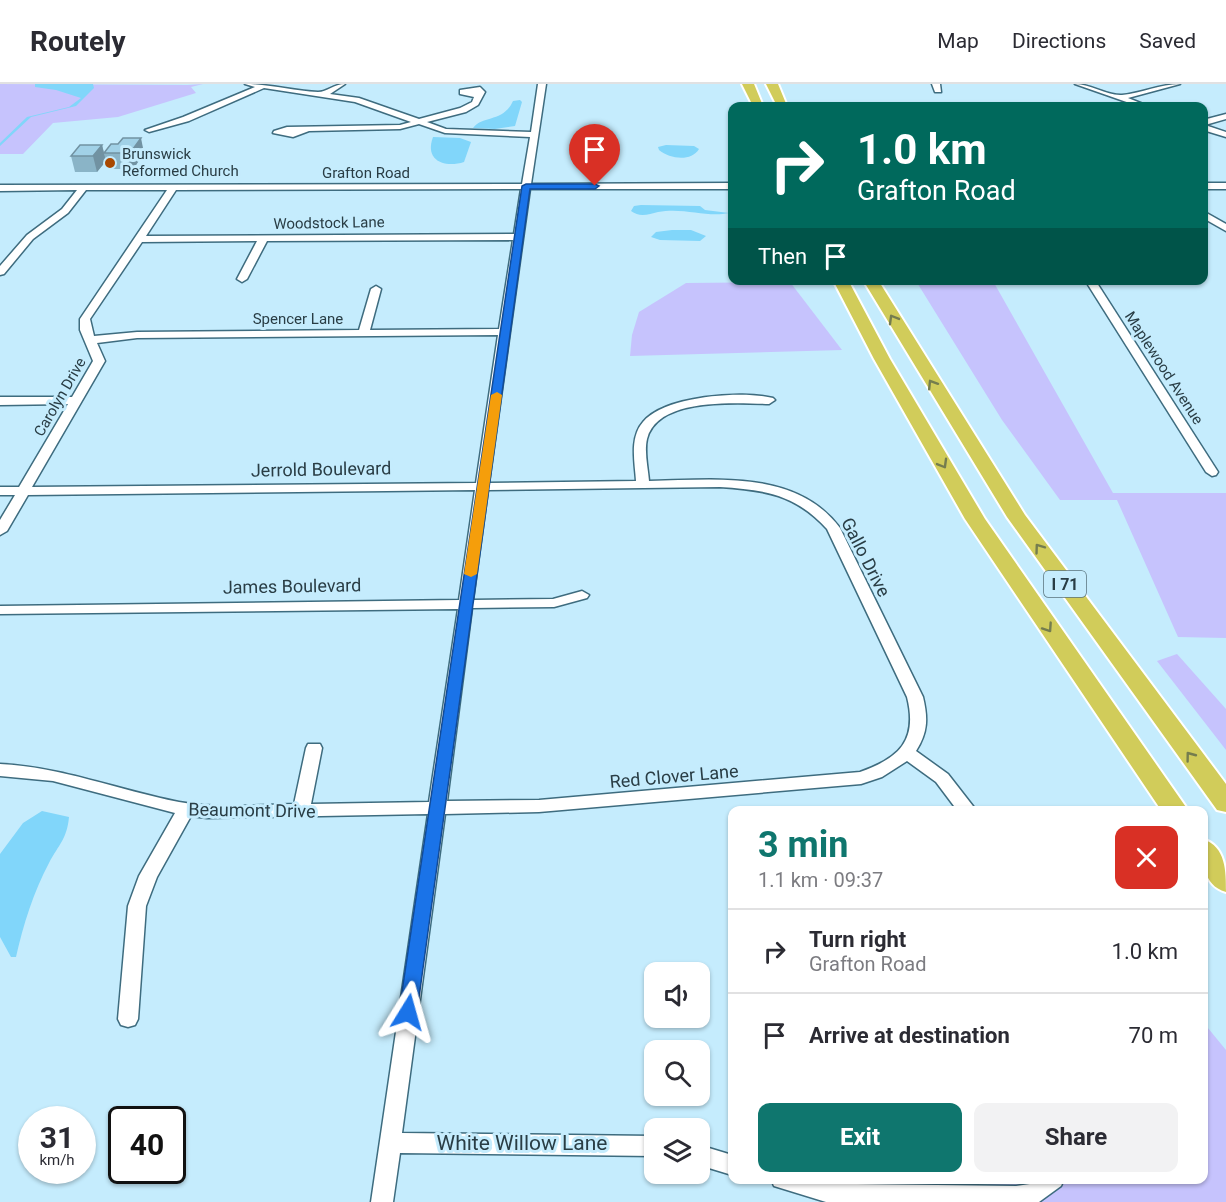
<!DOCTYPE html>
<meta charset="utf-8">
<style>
:root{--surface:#fff;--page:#f2f2f3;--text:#2b2b33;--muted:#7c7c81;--line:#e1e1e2;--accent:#0f766e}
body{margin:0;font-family:Roboto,sans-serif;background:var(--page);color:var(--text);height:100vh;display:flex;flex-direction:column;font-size:22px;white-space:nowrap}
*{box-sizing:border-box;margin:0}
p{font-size:20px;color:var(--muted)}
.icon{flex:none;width:33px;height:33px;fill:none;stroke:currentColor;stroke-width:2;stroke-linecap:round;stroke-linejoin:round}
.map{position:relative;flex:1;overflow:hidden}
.panel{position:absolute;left:728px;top:722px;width:480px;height:378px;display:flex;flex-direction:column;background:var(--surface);border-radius:12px;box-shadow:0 2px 4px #0004}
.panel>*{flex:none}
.banner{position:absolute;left:728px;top:18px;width:480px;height:183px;border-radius:12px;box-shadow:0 2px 4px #0004;background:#00695c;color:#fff;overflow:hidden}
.buttons{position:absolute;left:644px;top:878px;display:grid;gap:12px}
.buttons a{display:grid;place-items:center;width:66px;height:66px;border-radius:12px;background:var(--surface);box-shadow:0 2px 4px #0004;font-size:30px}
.speed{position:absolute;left:18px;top:1022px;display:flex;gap:12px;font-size:30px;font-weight:700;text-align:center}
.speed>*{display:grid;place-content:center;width:78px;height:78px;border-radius:50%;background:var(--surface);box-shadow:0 2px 4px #0004;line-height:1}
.speed small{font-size:15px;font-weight:400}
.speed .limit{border:3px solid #111;border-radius:9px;background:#fff;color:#111}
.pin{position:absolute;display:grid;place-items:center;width:51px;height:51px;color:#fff;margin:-62px -26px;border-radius:50% 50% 50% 0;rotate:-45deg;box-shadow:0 0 6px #0007}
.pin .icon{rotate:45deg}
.me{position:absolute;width:66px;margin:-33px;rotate:8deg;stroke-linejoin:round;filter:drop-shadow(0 0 4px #0008)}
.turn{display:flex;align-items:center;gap:21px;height:126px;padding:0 30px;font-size:27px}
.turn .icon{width:78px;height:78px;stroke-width:2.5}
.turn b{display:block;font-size:42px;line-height:51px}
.then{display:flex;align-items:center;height:57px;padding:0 30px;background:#0003;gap:12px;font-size:22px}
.round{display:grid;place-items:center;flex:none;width:63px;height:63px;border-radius:12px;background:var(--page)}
.summary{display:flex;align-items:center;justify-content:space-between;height:102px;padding:0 30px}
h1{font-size:36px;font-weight:700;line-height:45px;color:var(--accent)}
.primary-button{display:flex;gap:12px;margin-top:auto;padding:12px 30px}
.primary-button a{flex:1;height:69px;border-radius:12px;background:var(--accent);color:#fff;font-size:24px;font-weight:700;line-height:69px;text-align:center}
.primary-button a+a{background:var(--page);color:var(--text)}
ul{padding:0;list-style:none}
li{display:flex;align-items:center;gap:18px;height:84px;padding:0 30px;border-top:2px solid var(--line)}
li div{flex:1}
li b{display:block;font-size:22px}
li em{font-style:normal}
header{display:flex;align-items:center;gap:36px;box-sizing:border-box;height:84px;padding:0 30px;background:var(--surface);border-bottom:2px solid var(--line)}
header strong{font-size:28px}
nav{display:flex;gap:33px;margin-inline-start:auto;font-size:21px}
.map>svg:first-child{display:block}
.green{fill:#c6c3fd}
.water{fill:#81d6fa}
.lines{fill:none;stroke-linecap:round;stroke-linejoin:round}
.minor-casing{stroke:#3e6c7f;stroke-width:3}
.highway-casing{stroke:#fff;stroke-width:4}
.minor{fill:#fff;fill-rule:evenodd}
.highway{fill:#d1cc5a;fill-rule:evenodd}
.wall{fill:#8ab4c7}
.shaded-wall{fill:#7192a2}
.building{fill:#a1d1e7;stroke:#7192a2;stroke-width:1.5}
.oneway{stroke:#757d4e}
.route{fill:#1a73e8;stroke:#114b97;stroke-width:1.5}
.slow{fill:#f59e0b}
.poi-dot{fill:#a94801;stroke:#c5ecfd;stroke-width:2}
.labels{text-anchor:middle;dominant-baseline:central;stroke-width:6;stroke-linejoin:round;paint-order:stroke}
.far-poi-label{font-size:15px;fill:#293d45;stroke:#c5ecfd;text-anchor:start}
.far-street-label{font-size:15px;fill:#293d45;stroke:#c5ecfd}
.shield{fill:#c5ecfd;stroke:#58727c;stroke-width:1.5}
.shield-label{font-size:16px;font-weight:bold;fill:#293d45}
.street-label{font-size:18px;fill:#293d45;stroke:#c5ecfd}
.near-street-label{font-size:21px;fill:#293d45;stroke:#c5ecfd}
</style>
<header>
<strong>Routely</strong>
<nav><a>Map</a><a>Directions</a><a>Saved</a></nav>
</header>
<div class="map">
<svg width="1226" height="1118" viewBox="0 0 1226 1118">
<rect width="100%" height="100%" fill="#c5ecfd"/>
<g class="green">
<path d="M 0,0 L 188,1 L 203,0 L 191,3 L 196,9 L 118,33 L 53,39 L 23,70 L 0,70 Z"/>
<path d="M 916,197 L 993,197 L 1113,409 L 1226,409 L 1226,554 L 1178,553 L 1117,416 L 1060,416 L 1002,336 Z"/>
<path d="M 790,198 L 842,266 L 630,272 L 632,251 L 639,228 L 686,199 Z"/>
<path d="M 1177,570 L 1226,625 L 1226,666 L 1157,577 Z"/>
<path d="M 1203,938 L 1226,966 L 1226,1118 L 983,1118 L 990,1095 L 1203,1095 Z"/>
</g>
<g class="water">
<path d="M 35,0 L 93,0 L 94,4 L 76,22 L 31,33 L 0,62 L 0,59 L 27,33 L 69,23 L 81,14 L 56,6 L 35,3 Z"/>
<path d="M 520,16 L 522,18 L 515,42 L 495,45 L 473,44 C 483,31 503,39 513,17 Z"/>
<path d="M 433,53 L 460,54 L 471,58 L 464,78 C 445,84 424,77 433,53 Z"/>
<path d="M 666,61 L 694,62 L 699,65 C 691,78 670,75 659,66 L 658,63 Z"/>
<path d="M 641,121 L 700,122 L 705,126 L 729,129 C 707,134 684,123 658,128 C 649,130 640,134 631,127 L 634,122 Z"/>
<path d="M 672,146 L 691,146 L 706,152 L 700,157 L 660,156 L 651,153 L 656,148 Z"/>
<path d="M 42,727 L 69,733 C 67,755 59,760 49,779 C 34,807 23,841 16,873 L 11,873 L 0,853 L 0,770 L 23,739 Z"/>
</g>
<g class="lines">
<g class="minor-casing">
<g id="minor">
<path d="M 245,0 C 270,0 293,7 318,8 C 327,8 334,0 345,0 L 330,10 L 359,14 L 419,35 L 460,24 L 472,18 L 474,13 L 460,10 L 460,6 L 480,3 L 485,8 L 478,21 L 466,28 L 427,38 L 446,45 L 531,48 L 538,0 L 546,0 L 531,100 L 732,99 L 732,105 L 530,105 L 489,399 L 636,397 C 635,379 629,354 643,338 C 664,312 742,306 773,314 L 775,316 L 769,320 C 736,319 657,313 647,355 C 644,368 648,384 649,397 C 714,396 796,385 840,444 L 923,613 C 928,634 928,648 916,667 L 948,690 L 976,726 L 957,726 L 936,698 L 907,677 L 882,693 L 861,700 L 539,728 L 445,730 L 402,1049 L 654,1052 L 654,1072 L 400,1069 L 393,1118 L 371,1118 L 428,730 L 207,734 L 191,732 L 157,793 L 146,822 L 138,935 L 135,941 L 128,943 L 121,941 L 118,935 L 128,822 L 139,792 L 175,729 L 53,697 L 0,692 L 0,680 C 62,683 118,706 179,718 C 217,725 256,721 294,720 L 306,664 L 308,660 L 320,660 L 322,664 L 311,720 L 429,718 L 458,525 L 0,530 L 0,522 L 459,516 L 475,406 L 28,411 L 7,447 L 0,451 L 0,436 L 15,411 L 0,411 L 0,403 L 19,403 L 68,320 L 0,321 L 0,313 L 72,313 L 93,277 L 80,246 L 80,235 L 167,106 L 86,106 L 68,129 L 33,155 L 4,190 L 0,191 L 0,182 L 27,151 L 62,125 L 77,106 L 0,107 L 0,101 L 522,100 L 530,53 L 445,49 L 419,40 L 400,45 L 309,47 L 293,53 L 273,49 L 274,47 L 287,43 L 400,41 L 411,38 L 355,18 L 264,4 L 189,37 L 149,48 L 145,46 L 183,33 L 255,3 ZM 521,105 L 514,150 L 146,152 L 176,106 ZM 513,156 L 499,245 L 370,246 L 381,205 L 376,202 L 371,205 L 359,246 L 137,248 L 94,252 L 90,235 L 142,158 L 257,157 L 237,195 L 242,198 L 247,195 L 267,157 ZM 498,251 L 476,399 L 32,403 L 105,277 L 97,259 L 137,254 ZM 720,403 C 765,406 795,410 827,445 L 907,613 C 918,657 899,674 860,688 L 539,716 L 447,717 L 472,524 L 554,523 L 587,514 L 589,511 L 582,507 L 553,515 L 473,516 L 488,406 Z"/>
<path d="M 932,0 L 940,0 L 941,8 L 935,8 Z"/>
<path d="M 1075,0 C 1091,0 1107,12 1122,11 C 1142,9 1160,0 1180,0 L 1128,14 L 1148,22 L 1138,22 Z"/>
<path d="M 1226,30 L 1226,35 L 1205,41 L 1226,48 L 1226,53 L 1203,46 L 1203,36 Z"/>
<rect x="1203" y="99" width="23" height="6"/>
<path d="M 1203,127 L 1226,140 L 1226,147 L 1203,134 Z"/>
<path d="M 1085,196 L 1095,196 L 1218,388 L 1216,391 L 1212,392 L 1206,388 Z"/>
<path d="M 699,1061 L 732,1071 L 732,1091 L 699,1081 Z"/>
<path d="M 771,1095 L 819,1095 L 835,1099 L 857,1100 L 1016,1102 L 1030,1100 L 1036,1095 L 1064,1095 L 1061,1102 L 1039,1118 L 826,1118 L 774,1102 Z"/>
</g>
</g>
<g class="highway-casing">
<g id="highway">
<path d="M 742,0 L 754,0 L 763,22 L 753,22 Z"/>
<path d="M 766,0 L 778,0 L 787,22 L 777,22 Z"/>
<path d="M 833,196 L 848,196 L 890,275 L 985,435 L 1188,726 L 1161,726 L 965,435 L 874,275 Z"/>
<path d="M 863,196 L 878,196 L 1025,431 L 1226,700 L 1226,728 L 1217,726 L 1007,433 Z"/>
<path d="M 1203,755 C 1226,763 1226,787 1226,808 C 1202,801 1203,777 1203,755 Z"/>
</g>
</g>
<use href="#minor" class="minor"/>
<use href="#highway" class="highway"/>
</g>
<g class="wall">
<path d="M 102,61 L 106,77 L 97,88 L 75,88 L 71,72 Z"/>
<path d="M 104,69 L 144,69 L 136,81 L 130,85 L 108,85 Z"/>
</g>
<g class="shaded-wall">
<path d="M 141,54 L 144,69 L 136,81 L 130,85 L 126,69 Z"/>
<path d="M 102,61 L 106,77 L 97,88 L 93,72 Z"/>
</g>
<g class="building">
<path d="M 123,54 L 141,54 L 133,65 L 126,69 L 104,69 L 111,60 L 118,60 Z"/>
<path d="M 80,61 L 102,61 L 93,72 L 71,72 Z"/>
</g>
<defs><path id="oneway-chevron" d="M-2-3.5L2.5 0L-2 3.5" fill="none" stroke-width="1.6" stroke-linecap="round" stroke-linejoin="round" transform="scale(1.5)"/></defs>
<g class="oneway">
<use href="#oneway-chevron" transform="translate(893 235) rotate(-120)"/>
<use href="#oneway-chevron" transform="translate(932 300) rotate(-122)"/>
<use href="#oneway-chevron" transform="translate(943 380) rotate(60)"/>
<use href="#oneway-chevron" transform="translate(1039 464) rotate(-126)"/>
<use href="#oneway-chevron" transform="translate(1048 544) rotate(56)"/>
<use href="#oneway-chevron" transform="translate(1190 672) rotate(-127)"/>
</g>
<path class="route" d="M 526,100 L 595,100 L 599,102 L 595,105 L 530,105 L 417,928 L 414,933 L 408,935 L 402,933 L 399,928 L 522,102 Z"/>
<path class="slow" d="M 497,308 L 502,311 L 477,490 L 471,493 L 464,490 L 491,311 Z"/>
<circle class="poi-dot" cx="110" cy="79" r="6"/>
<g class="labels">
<g class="far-poi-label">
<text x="122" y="70">Brunswick<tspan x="122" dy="17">Reformed Church</tspan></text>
</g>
<g class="far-street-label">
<text x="366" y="89">Grafton Road</text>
<text transform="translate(329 139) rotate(-1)">Woodstock Lane</text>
<text x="298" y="235">Spencer Lane</text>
<text transform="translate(1164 284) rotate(57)">Maplewood Avenue</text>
<text transform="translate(60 313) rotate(-60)">Carolyn Drive</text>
</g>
<rect class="shield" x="1044" y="487" width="42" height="26" rx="4.5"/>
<g class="shield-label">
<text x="1065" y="500">I 71</text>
</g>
<g class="street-label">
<text transform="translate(321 385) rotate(-1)">Jerrold Boulevard</text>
<text transform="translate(866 473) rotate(63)">Gallo Drive</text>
<text transform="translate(292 502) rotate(-1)">James Boulevard</text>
<text transform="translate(674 692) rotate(-5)">Red Clover Lane</text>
<text transform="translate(252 726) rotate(1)">Beaumont Drive</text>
</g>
<g class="near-street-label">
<text x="522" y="1059">White Willow Lane</text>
</g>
</g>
</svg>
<div class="buttons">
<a><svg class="icon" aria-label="sound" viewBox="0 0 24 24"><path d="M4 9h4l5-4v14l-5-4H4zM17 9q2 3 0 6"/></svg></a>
<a><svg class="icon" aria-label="search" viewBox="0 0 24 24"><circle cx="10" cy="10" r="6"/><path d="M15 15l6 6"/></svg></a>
<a><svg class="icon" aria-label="layers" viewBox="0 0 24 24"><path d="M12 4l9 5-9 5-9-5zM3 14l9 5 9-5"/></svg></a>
</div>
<div class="speed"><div>31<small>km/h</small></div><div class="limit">40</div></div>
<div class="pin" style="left:595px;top:102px;background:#d93025"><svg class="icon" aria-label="arrive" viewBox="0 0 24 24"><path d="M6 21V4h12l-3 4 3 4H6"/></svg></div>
<svg class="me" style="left:408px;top:928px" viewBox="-20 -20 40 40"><path d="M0-17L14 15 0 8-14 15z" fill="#1a73e8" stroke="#fff" stroke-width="4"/></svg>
<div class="banner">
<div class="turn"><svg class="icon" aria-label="right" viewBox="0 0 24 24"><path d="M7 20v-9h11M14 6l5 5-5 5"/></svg><div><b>1.0 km</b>Grafton Road</div></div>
<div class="then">Then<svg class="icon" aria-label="arrive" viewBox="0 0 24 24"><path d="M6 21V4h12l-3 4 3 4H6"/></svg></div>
</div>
<section class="panel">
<div class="summary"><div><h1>3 min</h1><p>1.1 km · 09:37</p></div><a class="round" style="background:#d93025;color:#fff"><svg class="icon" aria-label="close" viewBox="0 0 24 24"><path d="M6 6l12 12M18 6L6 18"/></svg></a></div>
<ul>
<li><svg class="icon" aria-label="right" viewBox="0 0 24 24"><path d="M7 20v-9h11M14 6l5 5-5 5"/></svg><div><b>Turn right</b><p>Grafton Road</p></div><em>1.0 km</em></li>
<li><svg class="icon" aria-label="arrive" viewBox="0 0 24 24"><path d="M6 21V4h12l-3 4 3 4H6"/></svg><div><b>Arrive at destination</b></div><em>70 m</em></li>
</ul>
<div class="primary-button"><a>Exit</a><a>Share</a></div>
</section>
</div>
